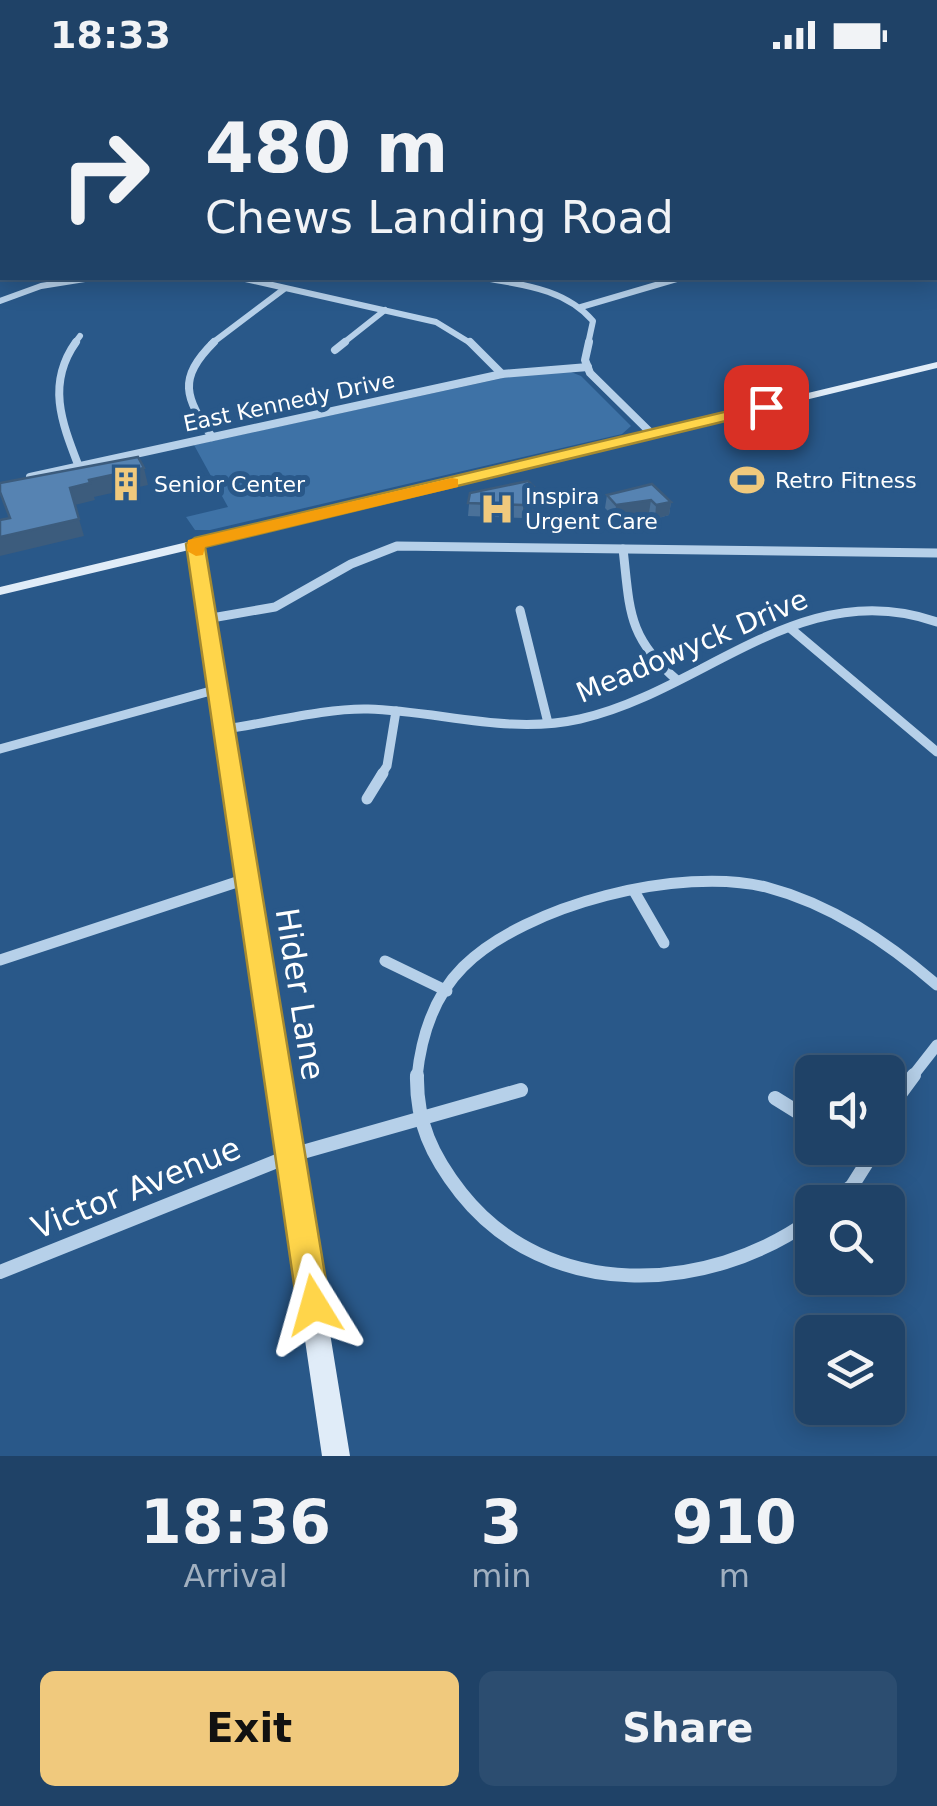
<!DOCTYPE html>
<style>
:root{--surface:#1f4267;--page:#2c4d70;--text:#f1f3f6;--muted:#a1b0c0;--line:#3c5b7b;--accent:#f0c97d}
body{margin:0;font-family:"DejaVu Sans",sans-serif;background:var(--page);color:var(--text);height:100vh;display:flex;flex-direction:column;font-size:38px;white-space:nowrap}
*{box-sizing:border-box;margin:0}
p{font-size:32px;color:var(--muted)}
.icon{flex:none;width:55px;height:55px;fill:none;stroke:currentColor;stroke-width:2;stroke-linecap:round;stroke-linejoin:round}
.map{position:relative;height:1386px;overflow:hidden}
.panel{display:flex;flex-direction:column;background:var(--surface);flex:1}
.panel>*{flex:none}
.guide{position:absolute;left:0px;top:0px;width:938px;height:210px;box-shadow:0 5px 25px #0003,0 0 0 2px var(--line);background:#1f4267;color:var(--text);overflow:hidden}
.buttons{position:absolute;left:795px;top:985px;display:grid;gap:20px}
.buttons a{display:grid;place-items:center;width:110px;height:110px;border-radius:15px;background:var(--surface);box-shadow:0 5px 25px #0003,0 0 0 2px var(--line);font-size:50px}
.pin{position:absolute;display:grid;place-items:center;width:85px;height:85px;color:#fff;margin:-42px;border-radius:20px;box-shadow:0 5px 15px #0006}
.me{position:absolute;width:110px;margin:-55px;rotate:352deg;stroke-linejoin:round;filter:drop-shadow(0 0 8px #0008)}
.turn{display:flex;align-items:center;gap:35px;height:210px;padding:0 40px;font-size:45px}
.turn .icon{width:130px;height:130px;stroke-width:2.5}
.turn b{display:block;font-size:70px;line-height:85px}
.eta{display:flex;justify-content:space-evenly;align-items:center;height:170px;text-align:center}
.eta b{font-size:60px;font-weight:600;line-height:70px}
.action{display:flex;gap:20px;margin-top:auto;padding:20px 40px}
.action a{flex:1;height:115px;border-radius:15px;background:var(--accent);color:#111;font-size:40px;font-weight:600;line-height:115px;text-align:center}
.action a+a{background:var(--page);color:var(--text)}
.status{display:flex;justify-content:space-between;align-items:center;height:70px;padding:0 50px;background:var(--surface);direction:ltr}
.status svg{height:28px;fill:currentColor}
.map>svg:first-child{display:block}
.green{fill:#3e72a6}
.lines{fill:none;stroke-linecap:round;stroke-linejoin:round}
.stream{stroke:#abcbe9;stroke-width:2.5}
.street-far4{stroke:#b6d0e9;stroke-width:6}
.street-far3{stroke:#b6d0e9;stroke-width:8}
.street-far2{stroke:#b6d0e9;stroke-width:9}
.street-far1{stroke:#b6d0e9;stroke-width:11}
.street{stroke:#b6d0e9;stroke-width:14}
.secondary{fill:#e0ecf8;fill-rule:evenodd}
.wall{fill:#4a7199}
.shaded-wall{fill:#3c5c7d}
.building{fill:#5683b2;stroke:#3c5c7d;stroke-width:2.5}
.route{fill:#ffd54a;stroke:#a68a30;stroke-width:2.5}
.slow{fill:#f59e0b}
.labels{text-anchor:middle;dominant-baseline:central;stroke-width:10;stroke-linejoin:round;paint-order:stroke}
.far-street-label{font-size:22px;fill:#fff;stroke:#295889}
.far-poi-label{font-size:22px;fill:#fff;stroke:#295889;text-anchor:start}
.street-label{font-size:28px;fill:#fff;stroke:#295889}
.near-street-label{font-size:32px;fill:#fff;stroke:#295889}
</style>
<div class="status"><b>18:33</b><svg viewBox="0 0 49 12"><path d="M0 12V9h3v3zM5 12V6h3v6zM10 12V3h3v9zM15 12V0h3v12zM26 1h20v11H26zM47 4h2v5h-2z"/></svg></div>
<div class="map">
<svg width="937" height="1386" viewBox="0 0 937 1386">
<rect width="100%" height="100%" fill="#295889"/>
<g class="green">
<path d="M 0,0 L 586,0 L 598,2 L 2,2 L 0,59 Z"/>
<path d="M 571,302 L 581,306 L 631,356 L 622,364 L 210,460 L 195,460 L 186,447 L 228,437 L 194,375 L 512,306 Z"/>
</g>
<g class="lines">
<g class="stream">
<path d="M 192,2 L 197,0"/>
<path d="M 528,2 L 532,0"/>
</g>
<g class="street-far4">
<path d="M 241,208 L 436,252 L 472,274"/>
<path d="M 484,208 C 524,215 565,219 593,251 L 588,274"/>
<path d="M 0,231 L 41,216 L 91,208"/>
<path d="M 581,237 L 680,208"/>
<path d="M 74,274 L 80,266"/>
<path d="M 211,274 L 284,219"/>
<path d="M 342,274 L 385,240"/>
</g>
<g class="street-far3">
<path d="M 76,272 C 46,314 62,353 79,397"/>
<path d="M 470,272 L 502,304"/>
<path d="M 589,272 L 585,290 L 590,303 L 652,364"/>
<path d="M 335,280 L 345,272"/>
<path d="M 212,367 C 185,327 177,309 214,272"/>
<path d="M 30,407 L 502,304 L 588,297"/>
</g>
<g class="street-far2">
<path d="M 623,479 C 630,540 627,567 677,610"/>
<path d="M 520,540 L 548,653"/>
<path d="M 206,549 L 275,537 L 351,494 L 397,476 L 937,483"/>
<path d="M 790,558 L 937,682"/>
<path d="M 225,659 C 269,653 324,638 368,639 C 440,641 508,665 580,649 C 704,621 802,504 937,552"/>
<path d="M 0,679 L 218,619"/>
<path d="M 381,705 L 387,696 L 396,641"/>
</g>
<g class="street-far1">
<path d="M 367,729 L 383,703"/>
<path d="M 634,821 L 664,873"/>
<path d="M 0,890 L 249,808"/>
<path d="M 385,891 L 447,921"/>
<path d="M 417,1007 C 421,968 434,926 463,897 C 526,834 681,796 766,817 C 831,834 887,872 937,915"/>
<path d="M 912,1007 L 937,975"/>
</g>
<g class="street">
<path d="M 417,1005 C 416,1052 432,1086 461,1123 C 547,1232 707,1225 812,1149"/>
<path d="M 775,1028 L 812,1051"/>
<path d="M 888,1053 L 900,1024 L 914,1005"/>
<path d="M 855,1078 L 872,1088"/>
<path d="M 832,1132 L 852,1116 L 876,1078"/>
<path d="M 0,1202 L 292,1085 L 521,1020"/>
</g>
<path class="secondary" d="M 937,292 L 937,298 L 202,476 L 350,1386 L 322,1386 L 189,480 L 0,525 L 0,517 Z"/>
</g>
<g class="wall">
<path d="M 470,423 L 542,438 L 532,441 L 532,446 L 523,448 L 468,446 Z"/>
<path d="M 607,425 L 671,432 L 669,445 L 655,449 L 649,443 L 615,448 L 605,438 Z"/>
</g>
<g class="shaded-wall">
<path d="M 144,398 L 148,415 L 94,427 L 95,430 L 75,435 L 70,418 L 89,410 Z"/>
<path d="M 543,426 L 542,438 L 532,441 L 532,446 L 523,448 L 523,435 L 529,430 Z"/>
<path d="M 651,430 L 649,443 L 615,448 L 616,435 Z"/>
<path d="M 671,432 L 669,445 L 655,449 L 656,435 Z"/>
<path d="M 79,449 L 84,466 L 0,486 L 0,467 Z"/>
</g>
<g class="building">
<path d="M 138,387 L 144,398 L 89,410 L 90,413 L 70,418 L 79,449 L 0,467 L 0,450 L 10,448 L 0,422 L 0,413 Z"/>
<path d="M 528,411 L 543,426 L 529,430 L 532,433 L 523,435 L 468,433 L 470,423 Z"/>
<path d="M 652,414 L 671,432 L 656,435 L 651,430 L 616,435 L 607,425 Z"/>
</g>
<path class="route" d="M 766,332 L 771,334 L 771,340 L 205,477 L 330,1235 L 326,1247 L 314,1252 L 302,1247 L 297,1235 L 186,474 L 195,468 Z"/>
<path class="slow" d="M 452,408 L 458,409 L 458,417 L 205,477 L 203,485 L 196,486 L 187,481 L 188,470 Z"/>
<defs>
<g id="stadium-bare" transform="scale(2.7)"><path d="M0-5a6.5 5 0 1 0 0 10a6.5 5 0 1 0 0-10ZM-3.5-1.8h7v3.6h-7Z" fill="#f0c97d" stroke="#295889" stroke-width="2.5" paint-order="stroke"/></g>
<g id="building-bare" transform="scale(2.7)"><path d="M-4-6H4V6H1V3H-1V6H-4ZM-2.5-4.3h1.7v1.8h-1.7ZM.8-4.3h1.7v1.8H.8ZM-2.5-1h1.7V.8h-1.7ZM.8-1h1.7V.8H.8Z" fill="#f0c97d" stroke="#295889" stroke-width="2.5" paint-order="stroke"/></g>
<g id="hospital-bare" transform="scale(2.7)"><path d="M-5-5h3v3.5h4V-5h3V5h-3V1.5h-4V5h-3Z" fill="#f0c97d" stroke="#295889" stroke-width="2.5" paint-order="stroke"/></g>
</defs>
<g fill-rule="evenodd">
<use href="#stadium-bare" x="747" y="410"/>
<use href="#building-bare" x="126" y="414"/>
<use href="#hospital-bare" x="497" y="439"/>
</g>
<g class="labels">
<g class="far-street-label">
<text transform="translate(289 332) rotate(-12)">East Kennedy Drive</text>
</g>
<g class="far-poi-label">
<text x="775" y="410">Retro Fitness</text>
<text x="154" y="414">Senior Center</text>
<text x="525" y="426">Inspira<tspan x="525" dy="25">Urgent Care</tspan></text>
</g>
<g class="street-label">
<text transform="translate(692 576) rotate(-23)">Meadowyck Drive</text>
</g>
<g class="near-street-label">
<text transform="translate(300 924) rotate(81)">Hider Lane</text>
<text transform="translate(136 1118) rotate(-22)">Victor Avenue</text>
</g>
</g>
</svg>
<div class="buttons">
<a><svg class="icon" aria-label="sound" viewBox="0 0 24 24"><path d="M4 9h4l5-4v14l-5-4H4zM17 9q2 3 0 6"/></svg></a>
<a><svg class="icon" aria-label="search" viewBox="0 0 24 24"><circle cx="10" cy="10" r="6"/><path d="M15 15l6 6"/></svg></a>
<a><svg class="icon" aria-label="layers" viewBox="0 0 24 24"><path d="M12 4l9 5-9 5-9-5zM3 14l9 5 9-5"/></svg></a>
</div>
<div class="pin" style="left:766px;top:337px;background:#d93025"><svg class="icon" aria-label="arrive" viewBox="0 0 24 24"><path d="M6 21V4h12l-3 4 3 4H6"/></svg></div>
<svg class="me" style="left:314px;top:1235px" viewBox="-20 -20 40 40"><path d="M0-17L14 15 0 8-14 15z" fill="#ffd54a" stroke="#fff" stroke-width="4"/></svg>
<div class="guide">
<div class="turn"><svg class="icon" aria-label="right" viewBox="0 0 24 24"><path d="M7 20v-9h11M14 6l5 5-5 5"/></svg><div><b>480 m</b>Chews Landing Road</div></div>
</div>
</div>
<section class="panel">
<div class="eta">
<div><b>18:36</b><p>Arrival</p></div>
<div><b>3</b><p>min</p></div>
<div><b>910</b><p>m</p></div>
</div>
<div class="action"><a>Exit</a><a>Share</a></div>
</section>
